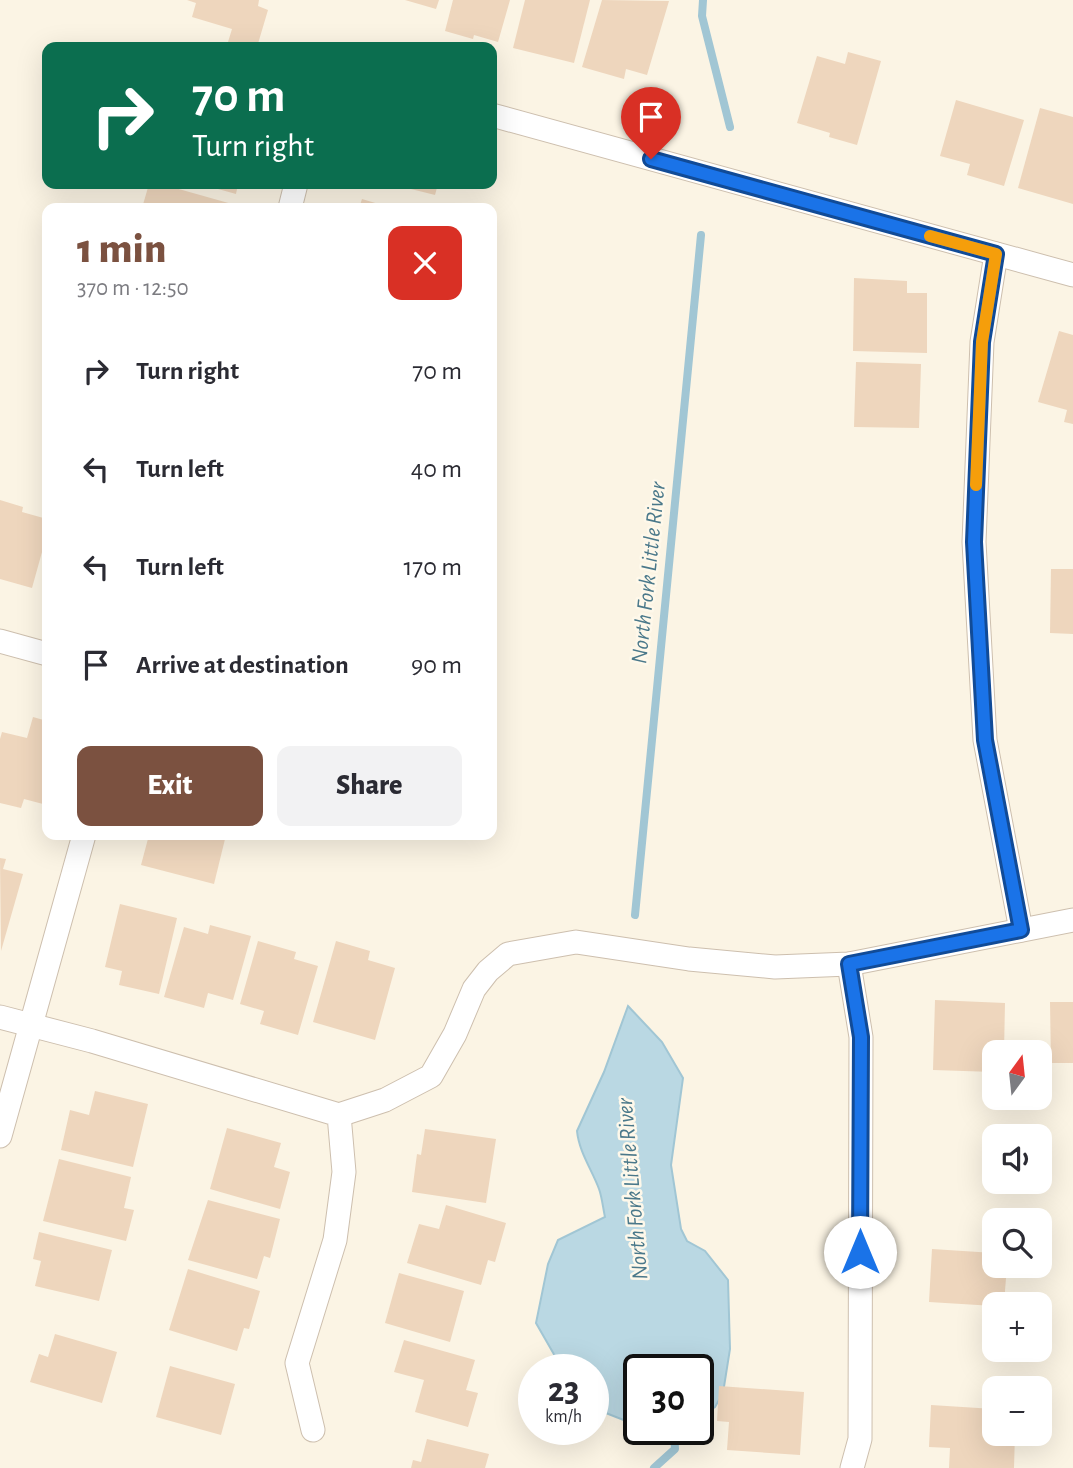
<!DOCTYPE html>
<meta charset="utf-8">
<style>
:root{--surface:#fff;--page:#f2f2f3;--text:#2b2b33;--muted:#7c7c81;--accent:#7b5140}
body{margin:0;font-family:"Alegreya Sans",sans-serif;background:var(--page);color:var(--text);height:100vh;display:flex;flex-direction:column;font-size:26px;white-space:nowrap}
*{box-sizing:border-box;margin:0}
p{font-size:23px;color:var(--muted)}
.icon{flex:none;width:38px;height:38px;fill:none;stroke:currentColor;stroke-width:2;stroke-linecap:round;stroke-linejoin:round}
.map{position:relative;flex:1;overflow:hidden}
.sheet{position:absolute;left:42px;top:203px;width:455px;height:637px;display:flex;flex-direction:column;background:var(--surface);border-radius:14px;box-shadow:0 7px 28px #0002}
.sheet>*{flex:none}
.banner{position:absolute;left:42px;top:42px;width:455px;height:147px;border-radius:14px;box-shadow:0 7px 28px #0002;background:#0b6e4f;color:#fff;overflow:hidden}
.needle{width:46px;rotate:15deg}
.tools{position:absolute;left:982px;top:1040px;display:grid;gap:14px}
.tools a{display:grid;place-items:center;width:70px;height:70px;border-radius:14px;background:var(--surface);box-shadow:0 7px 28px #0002;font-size:35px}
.speed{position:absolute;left:518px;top:1354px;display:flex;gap:14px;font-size:35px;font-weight:700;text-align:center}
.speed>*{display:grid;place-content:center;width:91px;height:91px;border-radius:50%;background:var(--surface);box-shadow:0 7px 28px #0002;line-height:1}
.speed small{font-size:18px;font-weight:400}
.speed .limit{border:4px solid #111;border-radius:10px;background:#fff;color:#111}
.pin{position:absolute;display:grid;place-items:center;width:60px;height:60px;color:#fff;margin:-72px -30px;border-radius:50% 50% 50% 0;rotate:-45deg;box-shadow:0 0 7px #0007}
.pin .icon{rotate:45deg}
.me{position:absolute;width:77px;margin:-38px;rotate:0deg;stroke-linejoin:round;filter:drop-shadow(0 0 5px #0008)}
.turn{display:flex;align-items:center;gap:24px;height:147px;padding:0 35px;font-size:32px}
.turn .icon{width:91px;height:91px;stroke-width:2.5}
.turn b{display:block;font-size:49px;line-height:60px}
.round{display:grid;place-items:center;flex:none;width:74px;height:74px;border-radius:14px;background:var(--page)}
.overview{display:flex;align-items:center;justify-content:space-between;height:119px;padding:0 35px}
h1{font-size:42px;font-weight:800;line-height:52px;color:var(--accent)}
.cta{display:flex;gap:14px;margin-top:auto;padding:14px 35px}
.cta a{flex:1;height:80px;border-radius:14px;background:var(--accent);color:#fff;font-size:28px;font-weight:800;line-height:80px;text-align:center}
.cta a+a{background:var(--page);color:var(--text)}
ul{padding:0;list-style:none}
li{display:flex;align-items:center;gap:21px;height:98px;padding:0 35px}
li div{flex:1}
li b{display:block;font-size:26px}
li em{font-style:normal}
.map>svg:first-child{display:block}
.water{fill:#bad8e3;stroke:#a1c6d4;stroke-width:2}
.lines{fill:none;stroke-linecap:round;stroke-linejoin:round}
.stream{stroke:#a1c6d4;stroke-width:8}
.building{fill:#eed6bd}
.minor-casing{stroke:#cdbfae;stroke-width:25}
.minor{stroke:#fff;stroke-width:23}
.route-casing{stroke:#114b97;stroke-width:18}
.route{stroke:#1a73e8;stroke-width:12}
.slow{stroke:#f59e0b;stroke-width:12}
.labels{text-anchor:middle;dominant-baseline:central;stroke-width:5;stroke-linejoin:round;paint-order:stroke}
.water-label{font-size:23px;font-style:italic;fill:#4a788a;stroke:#fef8ea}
</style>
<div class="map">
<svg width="1073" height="1468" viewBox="0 0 1073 1468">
<rect width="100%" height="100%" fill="#fbf4e4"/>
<path class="water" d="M 628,1006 L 662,1042 L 683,1078 L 671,1165 L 681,1229 L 687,1241 L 705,1251 L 728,1280 L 730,1349 L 723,1393 L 715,1407 L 698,1418 L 698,1370 L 639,1370 L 639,1426 L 593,1408 L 593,1370 L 563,1370 L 536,1323 L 548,1264 L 558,1240 L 605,1217 C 603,1208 602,1197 599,1189 C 592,1170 579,1152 577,1131 L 604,1072 Z"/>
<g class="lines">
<g class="stream">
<path d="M 703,0 L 702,16 L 730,127"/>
<path d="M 635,915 L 701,235"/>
<path d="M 654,1468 L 675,1449 L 674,1430"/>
</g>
</g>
<g class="building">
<path d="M 187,0 L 259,0 L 258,6 L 268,10 L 257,47 L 246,47 L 228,42 L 232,29 L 192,17 L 196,3 Z"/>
<path d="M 405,0 L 439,0 L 436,9 Z"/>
<path d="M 453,0 L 510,0 L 498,42 L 474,35 L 473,39 L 445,31 Z"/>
<path d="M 525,0 L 590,0 L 574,63 L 513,48 Z"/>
<path d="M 602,0 L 669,1 L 647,75 L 626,69 L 624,79 L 582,67 Z"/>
<path d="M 848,52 L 881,61 L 857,145 L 829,137 L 830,133 L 797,123 L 817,56 L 845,64 Z"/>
<path d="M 956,100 L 1024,120 L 1004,186 L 967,175 L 970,164 L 940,156 Z"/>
<path d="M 1040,108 L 1073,117 L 1073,204 L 1018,188 Z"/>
<path d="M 149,184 L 161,184 L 232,204 L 231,208 L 142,208 Z"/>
<path d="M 200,184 L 238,184 L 236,194 Z"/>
<path d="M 391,184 L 438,184 L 435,195 Z"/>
<path d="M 362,199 L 392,208 L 359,208 Z"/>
<path d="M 854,278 L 907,281 L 907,293 L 927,293 L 927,353 L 853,351 Z"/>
<path d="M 1059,331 L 1073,335 L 1073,424 L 1064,422 L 1067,410 L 1038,402 Z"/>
<path d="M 856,362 L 921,364 L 919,428 L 854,427 Z"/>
<path d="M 0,500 L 23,507 L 22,512 L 47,519 L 47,534 L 32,588 L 0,579 Z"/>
<path d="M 1051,569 L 1073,569 L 1073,634 L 1050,633 Z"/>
<path d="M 33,717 L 47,721 L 47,788 L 43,804 L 24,799 L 21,808 L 0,803 L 0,739 L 2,732 L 27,738 Z"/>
<path d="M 149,835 L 226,835 L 214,884 L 141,865 Z"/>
<path d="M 0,858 L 6,859 L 3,869 L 23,874 L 1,951 Z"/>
<path d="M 120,904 L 177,918 L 159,994 L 119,985 L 122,971 L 105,967 Z"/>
<path d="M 210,925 L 251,936 L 233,1000 L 208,993 L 204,1008 L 164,997 L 184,927 L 208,934 Z"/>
<path d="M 258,941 L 296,952 L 294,959 L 318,966 L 298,1035 L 260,1024 L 264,1011 L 240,1004 Z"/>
<path d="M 336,941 L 370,951 L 368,960 L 395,968 L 375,1040 L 313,1022 Z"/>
<path d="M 935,1000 L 1005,1003 L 1004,1052 L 994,1052 L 994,1072 L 933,1070 Z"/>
<path d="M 1050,1002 L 1073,1002 L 1073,1063 L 1051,1063 Z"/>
<path d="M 95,1091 L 148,1104 L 133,1167 L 61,1150 L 70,1110 L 89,1115 Z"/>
<path d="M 227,1128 L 281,1143 L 274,1167 L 290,1172 L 280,1209 L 210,1189 Z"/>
<path d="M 425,1129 L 496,1139 L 486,1203 L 412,1192 L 417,1154 L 421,1155 Z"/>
<path d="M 59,1159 L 131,1177 L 124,1208 L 134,1210 L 126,1241 L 43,1221 Z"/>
<path d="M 208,1200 L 280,1219 L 270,1258 L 264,1256 L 257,1279 L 188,1260 Z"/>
<path d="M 446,1205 L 506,1223 L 495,1262 L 488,1260 L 481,1285 L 407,1263 L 419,1224 L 439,1229 Z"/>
<path d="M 39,1232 L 112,1250 L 99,1301 L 35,1286 L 41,1261 L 33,1259 Z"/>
<path d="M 932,1249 L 994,1253 L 994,1265 L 1007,1265 L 1004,1304 L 994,1304 L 994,1306 L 929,1302 Z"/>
<path d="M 188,1269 L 260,1291 L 249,1329 L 244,1328 L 237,1351 L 169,1330 Z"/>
<path d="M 399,1273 L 464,1291 L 450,1342 L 385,1323 Z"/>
<path d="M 55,1334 L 117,1352 L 102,1403 L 30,1382 L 39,1354 L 48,1357 Z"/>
<path d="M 404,1340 L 475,1360 L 466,1390 L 478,1393 L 468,1427 L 415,1412 L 424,1380 L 394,1372 Z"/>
<path d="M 170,1366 L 235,1384 L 221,1435 L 156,1417 Z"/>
<path d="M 719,1386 L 804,1392 L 800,1455 L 727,1450 L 729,1422 L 717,1421 Z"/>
<path d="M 931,1405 L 994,1409 L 994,1433 L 1015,1433 L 1014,1468 L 949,1468 L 950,1448 L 929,1447 Z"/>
<path d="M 427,1439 L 489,1454 L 485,1468 L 411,1468 L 413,1460 L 421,1462 Z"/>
</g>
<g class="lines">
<g class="minor-casing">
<g id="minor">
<path d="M 492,115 L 1073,275"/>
<path d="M 290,208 L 296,184"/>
<path d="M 996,254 L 982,342 L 974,542 L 985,740 L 1021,930"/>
<path d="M 0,641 L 47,654"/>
<path d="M 849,964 L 861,1037 L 860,1439 L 852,1468"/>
<path d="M 0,1017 L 92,1041 L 339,1115 L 344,1172 L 335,1240 L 297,1363 L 313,1430"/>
<path d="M 339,1115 L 385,1100 L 431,1076 L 455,1034 L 474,989 L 488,971 L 508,954 L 576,942 L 689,959 L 775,967 L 849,964 L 1073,920"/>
<path d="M 0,1136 L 84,835"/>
</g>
</g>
<use href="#minor" class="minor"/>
</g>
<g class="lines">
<g class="route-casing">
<path id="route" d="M 651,159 L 996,254 L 982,342 L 974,542 L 985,740 L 1021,930 L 849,964 L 861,1037 L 860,1252"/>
</g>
<use href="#route" class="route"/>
<path class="slow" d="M 930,236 L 996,254 L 982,342 L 976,485"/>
</g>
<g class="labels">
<g class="water-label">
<text transform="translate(649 573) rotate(-84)">North Fork Little River</text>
<text transform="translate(633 1189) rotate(-95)">North Fork Little River</text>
</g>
</g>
</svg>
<div class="tools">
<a><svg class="needle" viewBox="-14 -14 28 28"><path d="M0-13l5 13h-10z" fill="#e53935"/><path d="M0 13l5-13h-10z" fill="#7c7c81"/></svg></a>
<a><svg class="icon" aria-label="sound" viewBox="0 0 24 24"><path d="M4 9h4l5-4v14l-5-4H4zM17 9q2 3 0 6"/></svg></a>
<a><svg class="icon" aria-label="search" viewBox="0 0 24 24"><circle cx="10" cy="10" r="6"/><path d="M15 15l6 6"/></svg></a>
<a>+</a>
<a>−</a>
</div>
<div class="speed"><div>23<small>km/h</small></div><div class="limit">30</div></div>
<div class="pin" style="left:651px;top:159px;background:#d93025"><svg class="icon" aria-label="arrive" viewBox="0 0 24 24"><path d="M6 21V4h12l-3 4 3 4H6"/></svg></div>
<svg class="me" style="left:860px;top:1252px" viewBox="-20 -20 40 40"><circle r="19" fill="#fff"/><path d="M0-13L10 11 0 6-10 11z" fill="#1a73e8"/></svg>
<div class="banner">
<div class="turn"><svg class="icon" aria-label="right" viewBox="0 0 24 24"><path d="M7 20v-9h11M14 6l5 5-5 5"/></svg><div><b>70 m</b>Turn right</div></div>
</div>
<section class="sheet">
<div class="overview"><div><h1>1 min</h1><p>370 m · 12:50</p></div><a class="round" style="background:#d93025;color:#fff"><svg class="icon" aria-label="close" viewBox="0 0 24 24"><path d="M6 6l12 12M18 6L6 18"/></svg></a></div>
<ul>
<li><svg class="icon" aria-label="right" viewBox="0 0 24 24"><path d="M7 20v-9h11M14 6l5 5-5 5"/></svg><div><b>Turn right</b></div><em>70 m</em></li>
<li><svg class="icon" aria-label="left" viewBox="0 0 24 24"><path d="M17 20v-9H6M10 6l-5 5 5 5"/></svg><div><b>Turn left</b></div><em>40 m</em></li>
<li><svg class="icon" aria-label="left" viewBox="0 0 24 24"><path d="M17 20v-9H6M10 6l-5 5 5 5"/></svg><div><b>Turn left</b></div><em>170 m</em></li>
<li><svg class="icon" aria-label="arrive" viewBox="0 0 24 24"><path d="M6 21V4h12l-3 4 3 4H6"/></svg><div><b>Arrive at destination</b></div><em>90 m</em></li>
</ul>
<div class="cta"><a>Exit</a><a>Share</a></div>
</section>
</div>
